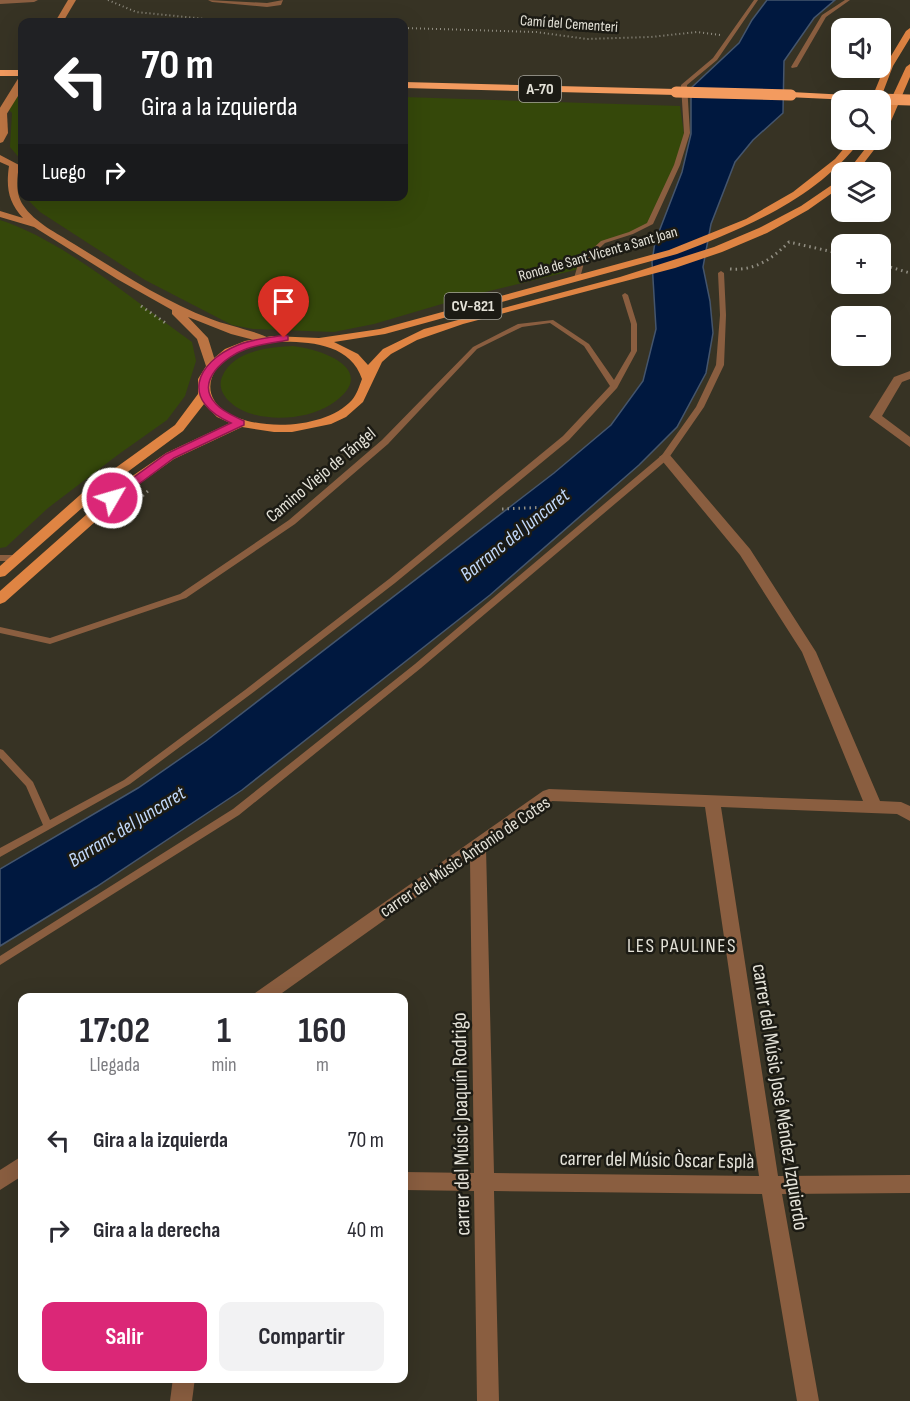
<!DOCTYPE html>
<html lang="es">
<meta charset="utf-8">
<style>
:root{--surface:#fff;--page:#f2f2f3;--text:#2b2b33;--muted:#7c7c81;--accent:#db2777}
body{margin:0;font-family:"Sofia Sans Condensed",sans-serif;background:var(--page);color:var(--text);height:100vh;display:flex;flex-direction:column;font-size:22px;white-space:nowrap}
*{box-sizing:border-box;margin:0}
p{font-size:20px;color:var(--muted)}
.icon{flex:none;width:33px;height:33px;fill:none;stroke:currentColor;stroke-width:2;stroke-linecap:round;stroke-linejoin:round}
.map{position:relative;flex:1;overflow:hidden}
.drawer{position:absolute;left:18px;top:993px;width:390px;height:390px;display:flex;flex-direction:column;background:var(--surface);border-radius:12px;box-shadow:0 6px 24px #0002}
.drawer>*{flex:none}
.hud{position:absolute;left:18px;top:18px;width:390px;height:183px;border-radius:12px;box-shadow:0 6px 24px #0002;background:#202124;color:#fff;overflow:hidden}
.controls{position:absolute;left:831px;top:18px;display:grid;gap:12px}
.controls a{display:grid;place-items:center;width:60px;height:60px;border-radius:12px;background:var(--surface);box-shadow:0 6px 24px #0002;font-size:30px}
.pin{position:absolute;display:grid;place-items:center;width:51px;height:51px;color:#fff;margin:-62px -26px;border-radius:50% 50% 50% 0;rotate:-45deg;box-shadow:0 0 6px #0007}
.pin .icon{rotate:45deg}
.me{position:absolute;width:66px;margin:-33px;rotate:52deg;stroke-linejoin:round;filter:drop-shadow(0 0 4px #0008)}
.turn{display:flex;align-items:center;gap:21px;height:126px;padding:0 24px;font-size:27px}
.turn .icon{width:78px;height:78px;stroke-width:2.5}
.turn b{display:block;font-size:42px;line-height:51px}
.then{display:flex;align-items:center;height:57px;padding:0 24px;background:#0003;gap:12px;font-size:22px}
.eta{display:flex;justify-content:space-evenly;align-items:center;height:102px;text-align:center}
.eta b{font-size:36px;font-weight:700;line-height:42px}
.primary-button{display:flex;gap:12px;margin-top:auto;padding:12px 24px}
.primary-button a{flex:1;height:69px;border-radius:12px;background:var(--accent);color:#fff;font-size:24px;font-weight:700;line-height:69px;text-align:center}
.primary-button a+a{background:var(--page);color:var(--text)}
ul{padding:0;list-style:none}
li{display:flex;align-items:center;gap:18px;height:90px;padding:0 24px}
li div{flex:1}
li b{display:block;font-size:22px}
li em{font-style:normal}
.map>svg:first-child{display:block}
.green{fill:#35480a}
.water{fill:#00183f;stroke:#44556d;stroke-width:1.5}
.lines{fill:none;stroke-linecap:round;stroke-linejoin:round}
.path-far1{stroke:#928f83;stroke-width:2;stroke-dasharray:1 3;stroke-linecap:butt}
.path{stroke:#928f83;stroke-width:3;stroke-dasharray:1.5 4;stroke-linecap:butt}
.lane{fill:#8a5e40;fill-rule:evenodd}
.street{fill:#8a5e40;fill-rule:evenodd}
.secondary{fill:#bb7443;fill-rule:evenodd}
.primary{fill:#df8443;fill-rule:evenodd}
.highway{fill:#f39b5f;fill-rule:evenodd}
.secondary-bridge{stroke:#bb7443;stroke-width:9}
.highway-bridge{stroke:#f39b5f;stroke-width:11}
.route{fill:#db2777;stroke:#8e194d;stroke-width:1.5}
.labels{text-anchor:middle;dominant-baseline:central;stroke-width:5;stroke-linejoin:round;paint-order:stroke}
.far-street-label{font-size:15px;fill:#e4e2d8;stroke:#1c1b14}
.shield{fill:#1c1b14;stroke:#a8a69d;stroke-width:1.5}
.shield-label{font-size:16px;font-weight:bold;fill:#e4e2d8}
.street-label{font-size:18px;fill:#e4e2d8;stroke:#1c1b14}
.water-label{font-size:20px;font-style:italic;fill:#c1d8fa;stroke:#1c1b14}
.neighbourhood-label{font-size:20px;letter-spacing:1.5px;fill:#e4e2d8;stroke:#1c1b14}
.near-street-label{font-size:21px;fill:#e4e2d8;stroke:#1c1b14}
</style>
<div class="map">
<svg width="910" height="1401" viewBox="0 0 910 1401">
<rect width="100%" height="100%" fill="#373324"/>
<g class="green">
<path d="M 22,90 L 22,161 L 10,147 L 12,113 L 8,109 Z"/>
<path d="M 404,97 L 680,106 L 684,134 L 677,165 L 650,224 L 631,233 L 603,242 L 579,269 L 469,296 L 374,324 L 334,332 L 253,329 L 232,325 L 145,280 L 40,212 L 25,197 L 404,196 Z"/>
<path d="M 0,220 C 65,241 135,302 192,342 L 196,361 L 185,396 L 167,420 L 119,454 L 48,508 L 6,547 L 0,548 Z"/>
<path d="M 293,346 C 327,350 381,372 330,405 C 305,421 253,424 230,402 C 223,396 218,386 222,377 C 232,351 268,347 293,346 Z"/>
</g>
<path class="water" d="M 767,0 L 835,0 L 814,18 L 784,61 L 783,113 L 753,140 L 735,162 L 711,224 L 703,267 L 710,301 L 713,333 L 706,373 L 677,427 L 639,465 L 490,595 L 242,790 L 96,887 L 0,946 L 0,869 L 138,788 L 206,741 L 554,473 L 611,425 L 643,381 L 656,329 L 652,262 L 655,242 L 682,172 L 691,134 L 691,88 L 739,43 L 752,20 Z"/>
<g class="lines">
<g class="path-far1">
<path d="M 108,0 L 136,12 L 236,22"/>
<path d="M 404,28 L 536,32 L 587,39 L 651,37 L 697,32 L 720,35"/>
</g>
<g class="path">
<path d="M 880,264 L 910,273"/>
<path d="M 730,269 C 755,271 772,259 789,242 L 842,254"/>
<path d="M 141,306 L 167,324"/>
<path d="M 502,509 L 551,507"/>
<path d="M 122,514 L 148,491"/>
</g>
<g class="lane">
<path d="M 754,0 L 758,0 L 717,60 L 687,85 L 690,133 L 680,165 L 653,224 L 633,234 L 605,243 L 584,263 L 580,278 L 575,279 L 574,278 L 579,261 L 601,241 L 629,232 L 647,223 L 674,165 L 684,133 L 681,85 L 713,58 Z"/>
<path d="M 845,0 L 850,0 L 826,17 L 797,67 L 792,68 L 791,67 L 822,15 Z"/>
<path d="M 721,271 L 724,273 L 726,315 L 724,365 L 704,407 L 668,459 L 421,668 L 239,815 L 0,965 L 0,956 L 233,809 L 415,664 L 662,455 L 696,407 L 716,365 L 720,315 L 718,273 Z"/>
<path d="M 625,293 L 628,295 L 637,324 L 637,351 L 617,388 L 569,440 L 395,583 L 251,694 L 130,784 L 0,857 L 0,848 L 43,825 L 26,786 L 0,758 L 0,749 L 3,750 L 33,782 L 50,820 L 124,780 L 245,690 L 389,579 L 563,436 L 610,386 L 584,346 L 550,323 L 522,327 L 477,349 L 388,444 L 295,524 L 186,598 L 50,644 L 0,633 L 0,627 L 50,638 L 180,594 L 289,520 L 382,440 L 473,347 L 518,324 L 553,320 L 589,344 L 614,380 L 631,351 L 631,324 L 622,295 Z"/>
<path d="M 0,555 L 18,555 L 22,558 L 18,561 L 0,561 Z"/>
</g>
<g class="street">
<path d="M 0,0 L 38,0 L 34,2 L 0,4 Z"/>
<path d="M 208,0 L 267,3 L 283,0 L 281,5 L 267,7 L 212,2 Z"/>
<path d="M 910,371 L 910,379 L 902,382 L 882,416 L 910,437 L 910,447 L 869,417 L 894,377 Z"/>
<path d="M 665,453 L 669,454 L 750,549 L 816,652 L 880,801 L 901,802 L 910,806 L 910,821 L 897,814 L 721,807 L 778,1176 L 910,1175 L 910,1193 L 782,1194 L 819,1401 L 797,1401 L 762,1194 L 494,1191 L 499,1401 L 477,1401 L 474,1191 L 404,1190 L 404,1172 L 474,1173 L 470,859 L 275,998 L 252,998 L 255,993 L 543,791 L 549,789 L 863,801 L 802,652 L 740,555 L 659,457 ZM 552,801 L 705,807 L 759,1176 L 494,1173 L 486,848 Z"/>
<path d="M 22,1156 L 22,1176 L 0,1190 L 0,1170 Z"/>
<path d="M 173,1378 L 195,1378 L 192,1401 L 170,1401 Z"/>
</g>
<g class="secondary">
<path d="M 68,0 L 76,0 L 63,22 L 55,22 Z"/>
<path d="M 2,110 L 7,113 L 8,133 L 3,142 L 0,143 L 0,111 Z"/>
<path d="M 0,155 L 19,165 C 17,179 15,193 23,205 C 35,223 57,233 74,244 C 118,271 163,301 211,319 C 225,325 264,333 272,340 L 266,343 L 231,334 L 188,317 L 208,338 L 217,367 L 211,371 L 207,369 L 197,339 L 172,314 L 172,310 L 117,279 L 34,227 L 0,217 L 0,211 L 23,218 C 8,202 6,187 9,166 L 0,162 Z"/>
</g>
<g class="primary">
<path d="M 910,28 L 910,38 L 893,66 L 880,100 L 871,100 L 885,66 L 906,31 Z"/>
<path d="M 910,64 L 910,77 L 885,135 L 880,138 L 880,123 L 906,67 Z"/>
<path d="M 880,138 L 882,140 L 880,142 L 857,172 L 847,172 L 872,140 Z"/>
<path d="M 851,140 L 861,140 C 815,200 745,228 677,254 L 385,334 L 334,342 L 358,354 L 368,365 L 383,349 L 424,329 L 620,277 L 714,247 L 759,228 L 801,206 L 842,178 L 842,186 L 808,210 L 767,233 L 722,252 L 675,268 L 463,324 L 417,340 L 391,354 L 382,362 L 363,402 L 346,417 L 331,424 L 292,432 L 274,432 L 242,427 L 174,459 L 132,489 L 5,602 L 0,604 L 0,591 L 122,483 L 166,453 L 230,423 L 217,417 L 204,404 L 183,431 L 99,493 L 5,576 L 0,577 L 0,566 L 89,487 L 175,425 L 198,394 L 198,379 L 208,363 L 225,349 L 245,341 L 272,336 L 319,338 L 380,329 L 669,250 L 746,219 L 793,192 L 835,159 ZM 272,342 C 305,341 350,342 362,379 C 359,387 357,394 352,400 C 326,429 258,432 226,412 C 200,395 209,368 233,354 C 244,347 259,345 272,342 Z"/>
</g>
<g class="highway">
<rect x="0" y="70" width="22" height="6"/>
<path d="M 404,82 L 676,89 L 681,92 L 676,95 L 404,88 Z"/>
<path d="M 791,92 L 848,95 L 853,98 L 851,100 L 787,97 L 787,93 Z"/>
</g>
<path class="secondary-bridge" d="M 2,113 L 22,81"/>
<g class="highway-bridge">
<path d="M 676,92 L 791,95"/>
<path d="M 848,98 L 910,100"/>
</g>
</g>
<path class="route" d="M 284,335 L 288,336 L 288,340 C 274,343 259,344 246,349 C 226,356 194,381 216,404 C 223,412 234,416 244,421 L 244,425 L 174,458 L 116,501 L 108,501 L 108,496 L 166,454 L 231,423 C 181,401 194,363 238,345 C 252,339 269,338 284,335 Z"/>
<g class="labels">
<g class="far-street-label">
<text transform="translate(569 24) rotate(4)">Camí del Cementeri</text>
<text transform="translate(598 254) rotate(-16)">Ronda de Sant Vicent a Sant Joan</text>
</g>
<g class="shield">
<rect x="519" y="76" width="42" height="26" rx="4.5"/>
<rect x="444.5" y="293" width="57" height="26" rx="4.5"/>
</g>
<g class="shield-label">
<text x="540" y="89">A-70</text>
<text x="473" y="306">CV-821</text>
</g>
<g class="street-label">
<text transform="translate(321 475) rotate(-40)">Camino Viejo de Tángel</text>
<text transform="translate(465 857) rotate(-34)">carrer del Músic Antonio de Cotes</text>
</g>
<g class="water-label">
<text transform="translate(515 535) rotate(-39)">Barranc del Juncaret</text>
<text transform="translate(127 827) rotate(-32)">Barranc del Juncaret</text>
</g>
<g class="neighbourhood-label">
<text x="682" y="946">LES PAULINES</text>
</g>
<g class="near-street-label">
<text transform="translate(780 1097) rotate(81)">carrer del Músic José Méndez Izquierdo</text>
<text transform="translate(461 1124) rotate(-91)">carrer del Músic Joaquín Rodrigo</text>
<text transform="translate(657 1160) rotate(1)">carrer del Músic Òscar Esplà</text>
</g>
</g>
</svg>
<div class="controls">
<a><svg class="icon" aria-label="sound" viewBox="0 0 24 24"><path d="M4 9h4l5-4v14l-5-4H4zM17 9q2 3 0 6"/></svg></a>
<a><svg class="icon" aria-label="search" viewBox="0 0 24 24"><circle cx="10" cy="10" r="6"/><path d="M15 15l6 6"/></svg></a>
<a><svg class="icon" aria-label="layers" viewBox="0 0 24 24"><path d="M12 4l9 5-9 5-9-5zM3 14l9 5 9-5"/></svg></a>
<a>+</a>
<a>−</a>
</div>
<div class="pin" style="left:284px;top:338px;background:#d93025"><svg class="icon" aria-label="arrive" viewBox="0 0 24 24"><path d="M6 21V4h12l-3 4 3 4H6"/></svg></div>
<svg class="me" style="left:112px;top:498px" viewBox="-20 -20 40 40"><circle r="17" fill="#db2777" stroke="#fff" stroke-width="3"/><path d="M0-11L8 9 0 5-8 9z" fill="#fff"/></svg>
<div class="hud">
<div class="turn"><svg class="icon" aria-label="left" viewBox="0 0 24 24"><path d="M17 20v-9H6M10 6l-5 5 5 5"/></svg><div><b>70 m</b>Gira a la izquierda</div></div>
<div class="then">Luego<svg class="icon" aria-label="right" viewBox="0 0 24 24"><path d="M7 20v-9h11M14 6l5 5-5 5"/></svg></div>
</div>
<section class="drawer">
<div class="eta">
<div><b>17:02</b><p>Llegada</p></div>
<div><b>1</b><p>min</p></div>
<div><b>160</b><p>m</p></div>
</div>
<ul>
<li><svg class="icon" aria-label="left" viewBox="0 0 24 24"><path d="M17 20v-9H6M10 6l-5 5 5 5"/></svg><div><b>Gira a la izquierda</b></div><em>70 m</em></li>
<li><svg class="icon" aria-label="right" viewBox="0 0 24 24"><path d="M7 20v-9h11M14 6l5 5-5 5"/></svg><div><b>Gira a la derecha</b></div><em>40 m</em></li>
</ul>
<div class="primary-button"><a>Salir</a><a>Compartir</a></div>
</section>
</div>
